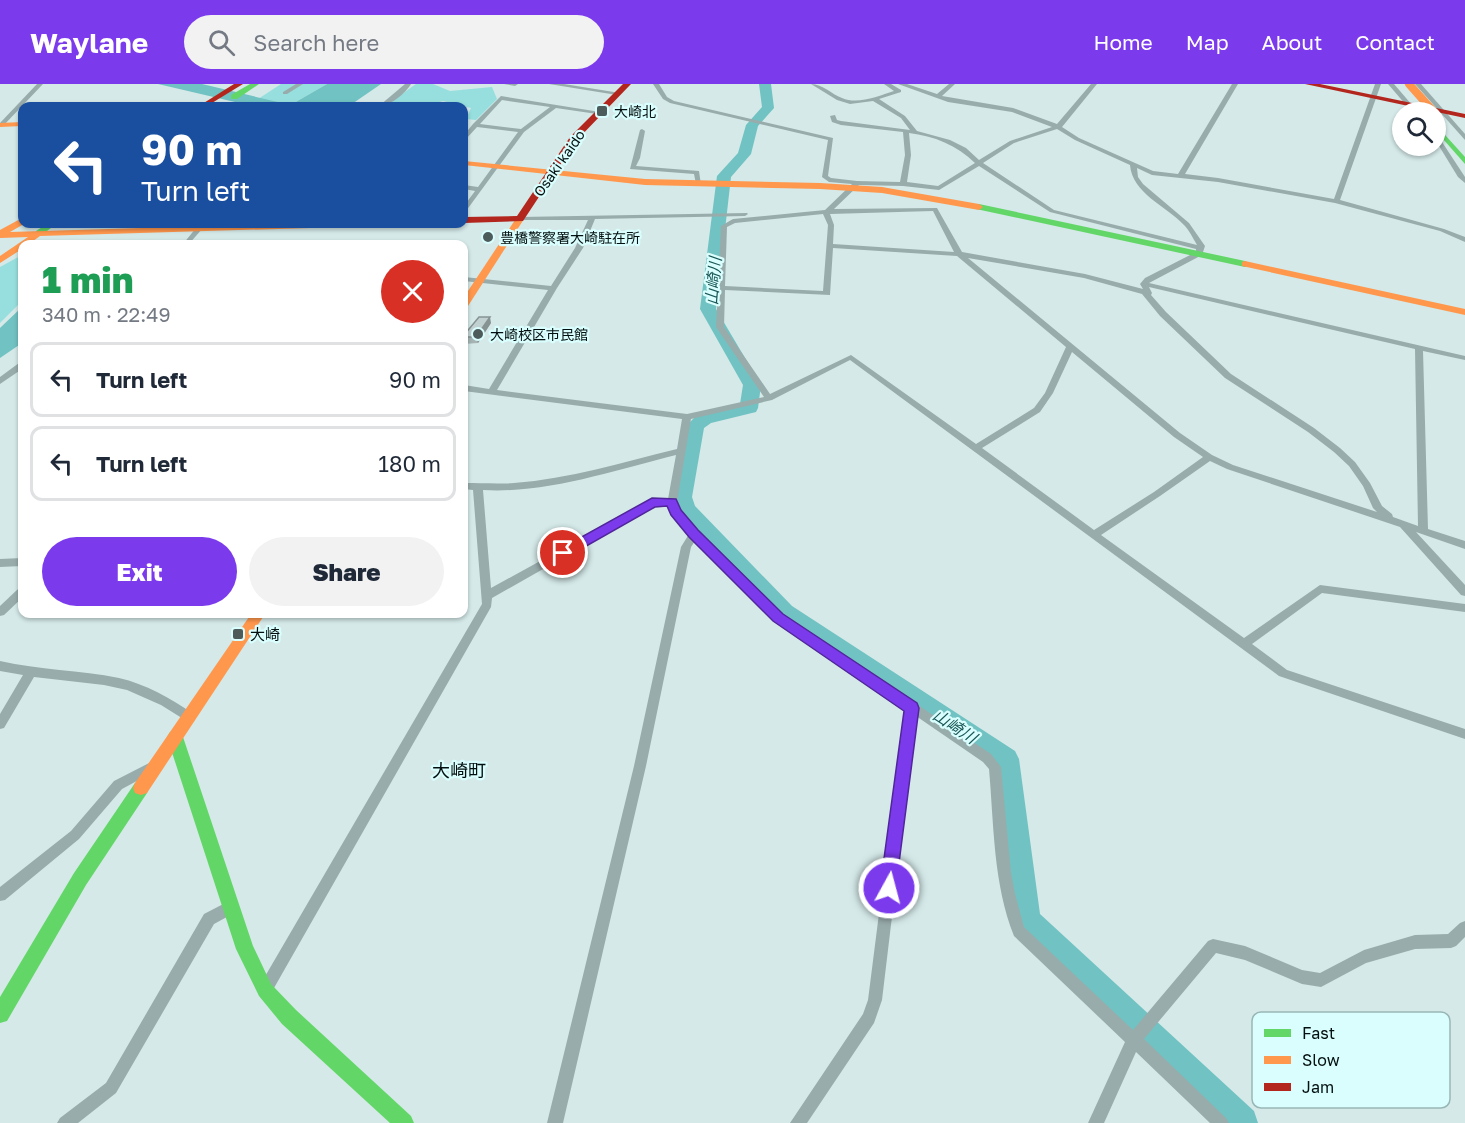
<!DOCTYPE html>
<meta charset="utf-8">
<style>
:root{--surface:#fff;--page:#f2f2f3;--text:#1f2937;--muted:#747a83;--line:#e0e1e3;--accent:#7c3aed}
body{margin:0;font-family:"Golos Text","Noto Sans JP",sans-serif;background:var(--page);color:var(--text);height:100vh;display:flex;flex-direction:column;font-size:22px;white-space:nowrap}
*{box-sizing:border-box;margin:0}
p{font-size:20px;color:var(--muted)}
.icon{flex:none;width:33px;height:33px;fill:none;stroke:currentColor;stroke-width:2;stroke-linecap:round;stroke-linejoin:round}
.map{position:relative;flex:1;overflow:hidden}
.side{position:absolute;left:18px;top:156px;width:450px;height:378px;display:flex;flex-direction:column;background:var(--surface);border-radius:12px;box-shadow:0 2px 4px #0004}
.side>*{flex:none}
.top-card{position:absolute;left:18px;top:18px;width:450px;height:126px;border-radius:12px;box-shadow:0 2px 4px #0004;background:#1a4fa0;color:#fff;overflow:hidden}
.fabs{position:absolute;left:1392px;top:18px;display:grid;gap:12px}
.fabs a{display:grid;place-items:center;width:54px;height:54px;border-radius:50%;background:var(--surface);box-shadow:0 2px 4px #0004;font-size:30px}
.pin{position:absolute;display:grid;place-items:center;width:51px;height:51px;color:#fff;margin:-26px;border:3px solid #fff;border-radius:50%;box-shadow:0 2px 6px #0007}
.me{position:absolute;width:66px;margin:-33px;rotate:7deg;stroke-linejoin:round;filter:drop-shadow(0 0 4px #0008)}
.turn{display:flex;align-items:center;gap:21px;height:126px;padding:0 24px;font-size:27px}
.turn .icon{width:78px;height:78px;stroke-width:2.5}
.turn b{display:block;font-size:42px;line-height:51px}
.round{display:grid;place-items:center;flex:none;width:63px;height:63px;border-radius:32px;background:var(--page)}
.headline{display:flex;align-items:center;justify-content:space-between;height:102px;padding:0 24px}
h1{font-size:36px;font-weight:800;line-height:45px;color:#1e9e55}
.cta{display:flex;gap:12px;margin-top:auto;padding:12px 24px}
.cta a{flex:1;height:69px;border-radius:36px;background:var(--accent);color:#fff;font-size:24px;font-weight:800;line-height:69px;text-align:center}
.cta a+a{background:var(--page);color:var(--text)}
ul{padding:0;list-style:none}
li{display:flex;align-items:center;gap:18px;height:75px;margin:0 12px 9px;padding:0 12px;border:3px solid var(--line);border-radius:12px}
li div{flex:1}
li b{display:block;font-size:22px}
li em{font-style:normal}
header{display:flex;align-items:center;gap:36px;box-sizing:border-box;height:84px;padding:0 30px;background:var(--accent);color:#fff}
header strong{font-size:28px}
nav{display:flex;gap:33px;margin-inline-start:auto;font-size:21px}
.search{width:420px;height:54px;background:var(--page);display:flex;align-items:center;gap:15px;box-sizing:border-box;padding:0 21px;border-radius:33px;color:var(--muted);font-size:22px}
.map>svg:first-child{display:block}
.green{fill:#97dfde}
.water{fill:#71c2c2}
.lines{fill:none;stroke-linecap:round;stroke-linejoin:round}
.river{fill:#71c2c2;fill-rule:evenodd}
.street{fill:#99acac;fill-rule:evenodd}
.fast{fill:#63d668;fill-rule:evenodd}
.slow{fill:#ff974d;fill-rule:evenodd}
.jam{fill:#b3261e;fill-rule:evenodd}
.slow-bridge{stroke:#ff974d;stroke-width:8}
.wall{fill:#a6b4b4}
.shaded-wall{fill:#879292}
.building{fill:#c1d1d1;stroke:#879292;stroke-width:1.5}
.route{fill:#7c3aed;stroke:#51269a;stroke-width:1.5}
.poi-dot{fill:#4d5b5b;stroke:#d9fefd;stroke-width:2}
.labels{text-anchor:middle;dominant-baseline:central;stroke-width:4.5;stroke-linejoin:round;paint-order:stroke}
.far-poi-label{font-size:14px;fill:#040f0f;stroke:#d9fefd;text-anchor:start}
.far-street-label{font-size:14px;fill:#040f0f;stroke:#d9fefd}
.poi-label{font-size:15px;fill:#040f0f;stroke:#d9fefd;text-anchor:start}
.water-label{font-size:16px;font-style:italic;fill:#1a5656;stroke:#d9fefd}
.quarter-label{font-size:18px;fill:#040f0f;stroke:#d9fefd}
.key{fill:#d9fefd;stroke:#99b6b6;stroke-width:1.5}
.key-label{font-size:16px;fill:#040f0f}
</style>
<header>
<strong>Waylane</strong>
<div class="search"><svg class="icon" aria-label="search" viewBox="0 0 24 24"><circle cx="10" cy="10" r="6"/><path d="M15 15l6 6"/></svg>Search here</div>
<nav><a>Home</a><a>Map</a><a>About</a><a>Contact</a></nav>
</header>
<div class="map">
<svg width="1465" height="1039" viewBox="0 0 1465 1039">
<rect width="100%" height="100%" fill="#d4e9e8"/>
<g class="green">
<path d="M 281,0 L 327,0 L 294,19 L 255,17 Z"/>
<path d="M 416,0 L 433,0 L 450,7 L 492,3 L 497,15 L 476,36 L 466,35 L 471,24 L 443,17 L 426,22 L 385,22 Z"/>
<path d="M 22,171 L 22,217 L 0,239 L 0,183 Z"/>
</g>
<g class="water">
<path d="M 158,0 L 202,0 L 286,20 L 294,19 L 327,0 L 381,0 L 349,22 L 252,22 Z"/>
<path d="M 22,223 L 22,259 L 0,274 L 0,244 Z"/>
</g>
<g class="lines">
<path class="river" d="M 759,0 L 771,0 L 774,24 L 758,42 L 751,70 L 731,93 L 716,225 L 761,301 L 758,324 L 756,328 L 711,339 L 704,344 L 692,413 L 695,422 L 792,522 L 1015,667 L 1019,675 L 1040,830 L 1254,1027 L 1258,1039 L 1218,1039 L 1017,847 L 1013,837 L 994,681 L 776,534 L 675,425 L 672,413 L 686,342 L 698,330 L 740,320 L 743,301 L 700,225 L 717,92 L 738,69 L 746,41 L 762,23 Z"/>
<g class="street">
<path d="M 37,0 L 43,0 L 3,42 L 0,43 L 0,39 Z"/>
<path d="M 296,0 L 303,0 L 287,10 L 283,10 L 283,8 Z"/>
<path d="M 405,0 L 411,0 C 406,9 390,22 379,22 Z"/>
<path d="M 504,0 L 518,0 L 515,2 Z"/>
<path d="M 549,0 L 564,0 L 620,9 L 617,11 Z"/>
<path d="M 653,0 L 659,0 L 667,13 L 674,17 L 833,54 L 828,92 L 831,94 L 857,97 L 900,98 L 905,71 L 903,48 L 841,41 L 832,38 L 830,32 L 835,31 L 837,36 L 841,37 L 910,46 L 901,34 L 873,17 L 850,20 L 837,16 L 811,0 C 823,0 831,10 842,14 C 858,21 878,12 894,7 L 884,0 L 891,0 L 901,6 L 901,8 L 879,15 L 905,32 L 917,47 L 950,56 L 966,64 L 979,76 L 1010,57 L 1052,43 L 1012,28 L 948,18 L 898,0 L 907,0 L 937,10 L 949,0 L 955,0 L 942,12 L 1013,24 L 1057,40 L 1091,0 L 1097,0 L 1062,43 L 1079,54 L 1153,87 L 1178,90 L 1232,0 L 1238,0 L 1185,90 L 1218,94 L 1334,115 L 1375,0 L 1381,0 L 1340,116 L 1444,145 L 1465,153 L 1465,158 L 1440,147 L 1335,119 L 1218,98 L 1152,91 L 1137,84 L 1138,93 L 1143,100 L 1189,139 L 1205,162 L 1202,171 L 1149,199 L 1465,272 L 1465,276 L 1423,267 L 1428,445 L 1465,457 L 1465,465 L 1416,448 L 1465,501 L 1465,512 L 1461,511 L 1400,443 L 1227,385 L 1210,377 L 1160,412 L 1101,451 L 1244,554 L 1320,501 L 1465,520 L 1465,528 L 1322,509 L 1252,560 L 1287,586 L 1465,645 L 1465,655 L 1279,592 L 850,276 L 772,316 L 691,335 L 677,418 L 679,427 L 697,447 L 782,530 L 991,670 L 1001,683 L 1011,789 L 1015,810 L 1024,843 L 1133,946 L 1208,857 L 1213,855 L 1245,862 L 1302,886 L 1320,889 L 1364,866 L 1415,851 L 1448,850 L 1460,839 L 1465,837 L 1465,853 L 1456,862 L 1451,864 L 1415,865 L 1366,879 L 1321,903 L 1302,900 L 1245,876 L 1216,869 L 1144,955 L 1226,1034 L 1229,1039 L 1210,1039 L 1136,968 L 1104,1039 L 1088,1039 L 1125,958 L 1014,852 C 993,799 994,741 989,685 L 983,678 L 916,632 L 882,916 L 874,939 L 807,1039 L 790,1039 L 863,930 L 868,916 L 905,625 L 774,536 L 695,457 L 691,463 L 646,682 L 563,1039 L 547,1039 L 634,682 L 681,463 L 689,450 L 672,430 L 668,422 L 654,422 L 492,514 L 491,523 L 270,911 L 265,913 L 260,911 L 258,906 L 260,901 L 482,520 L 473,406 L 464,405 L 464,399 C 481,399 497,400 514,399 C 569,395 623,378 677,365 L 682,335 L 464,307 L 464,301 L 489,305 L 548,206 L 464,197 L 464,193 L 551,202 L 575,164 L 588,136 L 518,136 L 518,134 L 520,133 L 747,129 L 748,130 L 745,132 L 595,135 L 583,164 L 557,204 L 497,306 L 687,330 L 764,313 L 716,243 L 721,142 L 733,135 L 825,126 L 852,100 L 829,98 L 822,93 L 828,56 L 670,19 L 663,15 ZM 1057,45 L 1075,56 L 1130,81 C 1132,109 1166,122 1184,141 C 1189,146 1193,154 1197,161 L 1054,126 L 983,79 L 1014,59 ZM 909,49 C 934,52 957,61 975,79 L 938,102 L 907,98 L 911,71 ZM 979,82 L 1050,128 L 1196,165 L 1196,168 L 1145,194 L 1140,200 L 1143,205 L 1085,190 L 962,168 L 937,124 L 834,125 L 859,101 L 903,102 L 939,106 ZM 933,127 L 954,168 L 833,160 L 834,141 L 830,130 ZM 823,130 L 828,141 L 823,207 L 725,202 L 727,143 L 735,139 ZM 833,164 L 957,172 L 1066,263 L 1045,309 L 1034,324 L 976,360 L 851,271 L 770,310 L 724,243 L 725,206 L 830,211 ZM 968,174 L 1084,194 L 1142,210 L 1160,232 L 1225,294 L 1308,348 L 1334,368 L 1349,382 L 1363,402 L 1373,424 L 1377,428 L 1233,381 L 1212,371 L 1180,349 ZM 1149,203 L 1415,265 L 1418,442 L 1393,433 L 1392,430 L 1382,422 L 1370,399 L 1355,378 L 1340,364 L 1314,344 L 1231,290 L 1166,228 L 1151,211 L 1152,209 ZM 1072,268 L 1174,353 L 1203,373 L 1154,408 L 1094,446 L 982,364 L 1040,328 L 1053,309 ZM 676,371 L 668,415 L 649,417 L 491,504 L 483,406 C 546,410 615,386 676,371 Z"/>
<path d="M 1388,0 L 1394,0 L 1418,28 L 1412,28 Z"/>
<path d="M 1415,0 L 1421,0 L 1465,50 L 1465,56 Z"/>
<path d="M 501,12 L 600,28 L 597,30 L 556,24 L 524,48 L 466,127 L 464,128 L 464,122 L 475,107 L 464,105 L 464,101 L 478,103 L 518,48 L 477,43 L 466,55 L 464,56 L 464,51 L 473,40 ZM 502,16 L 550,23 L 521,45 L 480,40 Z"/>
<path d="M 642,45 L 645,47 L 640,74 L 636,82 L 699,87 L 701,101 L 696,100 L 694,90 L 630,85 L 640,46 Z"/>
<path d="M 1436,52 L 1442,58 L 1465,93 L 1465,99 L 1458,93 L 1436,57 Z"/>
<path d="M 196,144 L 202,145 L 189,160 L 183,160 Z"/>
<path d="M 19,279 L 22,279 L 22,285 L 0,300 L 0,293 Z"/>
<path d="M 22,474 L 22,482 L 0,483 L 0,475 Z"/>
<path d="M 22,504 L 22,514 L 4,531 L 0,532 L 0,522 L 18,505 Z"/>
<path d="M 0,577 C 39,586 80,586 119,594 C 145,600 171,614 193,630 L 195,633 L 193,636 L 189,638 L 185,636 L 161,621 L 127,606 L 104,601 L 34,593 L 4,644 L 0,645 L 0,630 L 23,591 L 0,587 Z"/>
<path d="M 155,676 L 159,677 L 161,681 L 159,685 L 122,705 L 79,755 L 5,816 L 0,817 L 0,803 L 71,747 L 114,697 Z"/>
<path d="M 231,816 L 236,818 L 238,823 L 236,828 L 214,840 L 116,1009 L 78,1039 L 57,1039 L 60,1034 L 106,999 L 204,830 Z"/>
</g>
<g class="fast">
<path d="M 250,0 L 259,0 L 237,15 L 231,15 L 231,11 Z"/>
<path d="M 1436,41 L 1465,73 L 1465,80 L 1436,47 Z"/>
<path d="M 979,120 L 1245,177 L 1250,180 L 1245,183 L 976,125 L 975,123 Z"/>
<path d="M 47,140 L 56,140 L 42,151 L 36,151 L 36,147 Z"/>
<path d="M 175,646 L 180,648 L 183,653 L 253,862 L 271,900 L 296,926 L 411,1032 L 414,1039 L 390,1039 L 282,940 L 259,912 L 236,865 L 167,653 L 170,648 Z"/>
<path d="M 141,697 L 147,699 L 149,704 L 147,709 L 86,801 L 7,937 L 0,939 L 0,913 L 74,789 L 135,699 Z"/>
</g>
<g class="slow">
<path d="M 22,38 L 22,42 L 0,43 L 0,39 Z"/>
<path d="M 464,77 L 645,95 L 820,99 L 882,103 L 979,120 L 983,123 L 979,126 L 882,109 L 820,105 L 645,101 L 464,81 Z"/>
<path d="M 517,133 L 524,135 L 468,222 L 464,223 L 464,213 Z"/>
<path d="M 22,134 L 24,140 L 10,148 L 275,140 L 347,140 L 343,143 L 40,152 L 29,160 L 22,160 L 22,165 L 0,179 L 0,172 L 28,153 L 0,154 L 0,146 Z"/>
<path d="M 1245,177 L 1465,225 L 1465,231 L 1242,182 L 1242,178 Z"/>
<path d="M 251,530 L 265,530 L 147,709 L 141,711 L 135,709 L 133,704 L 135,699 Z"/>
</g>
<g class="jam">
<path d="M 234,0 L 243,0 L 207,22 L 199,22 Z"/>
<path d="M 623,0 L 631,0 L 576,57 L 523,137 L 464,139 L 464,133 L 517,132 L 570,53 Z"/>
<path d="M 1305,0 L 1320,0 L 1465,30 L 1465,34 Z"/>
</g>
<path class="slow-bridge" d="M 1409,0 L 1434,28"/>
</g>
<path class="wall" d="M 491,239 L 478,259 L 464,260 L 464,251 Z"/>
<path class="shaded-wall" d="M 490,233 L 491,239 L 478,259 L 476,253 Z"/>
<path class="building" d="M 479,233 L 490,233 L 476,253 L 464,253 L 464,251 Z"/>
<path class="route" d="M 652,414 L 676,415 L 681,426 L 698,446 L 783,530 L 917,619 L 919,624 L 895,810 L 889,812 L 883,810 L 880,804 L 904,627 L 773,537 L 689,453 L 671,431 L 667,422 L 655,423 L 567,473 L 558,473 L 556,469 L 558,466 Z"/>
<g class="poi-dot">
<rect x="596" y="21" width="12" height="12" rx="3"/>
<circle cx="488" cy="153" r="6"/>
<circle cx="478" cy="250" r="6"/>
<rect x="232" y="544" width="12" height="12" rx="3"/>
</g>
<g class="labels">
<g class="far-poi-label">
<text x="614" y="27">大崎北</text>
<text x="500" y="153">豊橋警察署大崎駐在所</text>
<text x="490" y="250">大崎校区市民館</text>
</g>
<g class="far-street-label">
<text transform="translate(559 79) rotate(-55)">Osaki kaido</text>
</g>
<g class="poi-label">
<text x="250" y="550">大崎</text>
</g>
<g class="water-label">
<text transform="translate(713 197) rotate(-85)">山崎川</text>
<text transform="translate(955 642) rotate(33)">山崎川</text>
</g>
<g class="quarter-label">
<text x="459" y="686">大崎町</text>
</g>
</g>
<rect x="1252" y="928" width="198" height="96" rx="9" class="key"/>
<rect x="1264" y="945" width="27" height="8" fill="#63d668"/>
<rect x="1264" y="972" width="27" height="8" fill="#ff974d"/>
<rect x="1264" y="999" width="27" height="8" fill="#b3261e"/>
<g class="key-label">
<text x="1302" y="955">Fast</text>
<text x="1302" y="982">Slow</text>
<text x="1302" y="1009">Jam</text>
</g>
</svg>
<div class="fabs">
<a><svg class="icon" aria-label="search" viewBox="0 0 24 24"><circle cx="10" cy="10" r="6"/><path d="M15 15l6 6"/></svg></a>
</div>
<div class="pin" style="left:563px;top:469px;background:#d93025"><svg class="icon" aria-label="arrive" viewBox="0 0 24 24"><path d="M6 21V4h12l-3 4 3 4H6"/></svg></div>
<svg class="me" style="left:889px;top:804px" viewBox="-20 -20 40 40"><circle r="17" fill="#7c3aed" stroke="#fff" stroke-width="3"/><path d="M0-11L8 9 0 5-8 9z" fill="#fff"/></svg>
<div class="top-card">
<div class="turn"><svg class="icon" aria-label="left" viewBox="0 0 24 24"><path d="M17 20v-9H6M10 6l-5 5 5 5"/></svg><div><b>90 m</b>Turn left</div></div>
</div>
<section class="side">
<div class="headline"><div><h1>1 min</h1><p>340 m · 22:49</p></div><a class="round" style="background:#d93025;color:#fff"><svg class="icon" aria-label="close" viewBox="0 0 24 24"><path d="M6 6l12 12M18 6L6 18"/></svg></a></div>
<ul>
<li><svg class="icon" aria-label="left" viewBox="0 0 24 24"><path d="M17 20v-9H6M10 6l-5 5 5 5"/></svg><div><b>Turn left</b></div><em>90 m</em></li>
<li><svg class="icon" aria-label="left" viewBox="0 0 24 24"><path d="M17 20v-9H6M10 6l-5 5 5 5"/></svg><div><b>Turn left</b></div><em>180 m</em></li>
</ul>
<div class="cta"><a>Exit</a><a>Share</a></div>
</section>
</div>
